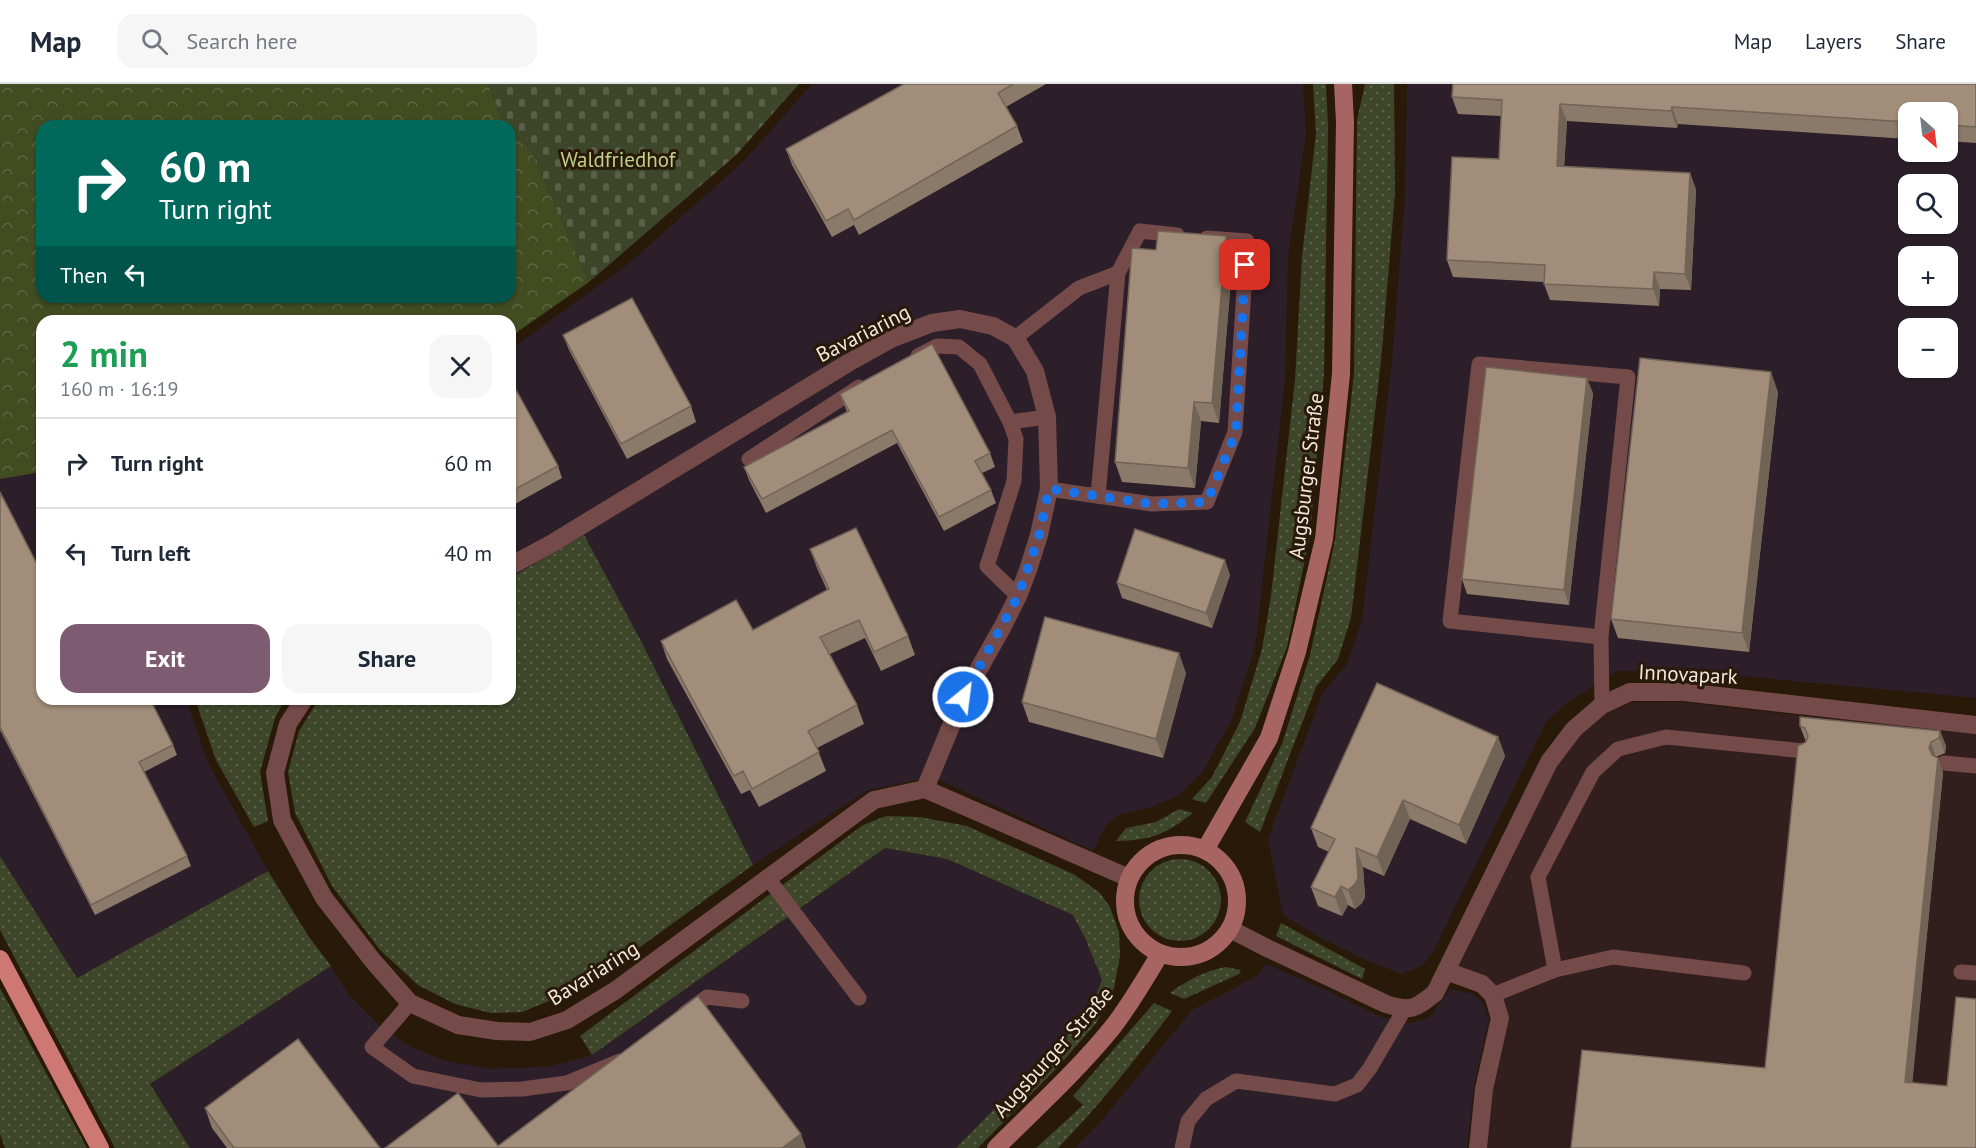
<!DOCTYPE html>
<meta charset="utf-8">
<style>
:root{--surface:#fff;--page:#f6f6f7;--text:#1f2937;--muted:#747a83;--line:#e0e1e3;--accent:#7d5c71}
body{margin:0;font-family:"PT Sans",sans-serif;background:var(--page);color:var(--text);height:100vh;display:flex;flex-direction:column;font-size:22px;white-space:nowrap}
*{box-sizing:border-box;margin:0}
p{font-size:20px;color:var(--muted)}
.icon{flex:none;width:33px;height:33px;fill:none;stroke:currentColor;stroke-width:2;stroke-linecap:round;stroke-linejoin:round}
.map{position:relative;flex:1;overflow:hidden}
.sheet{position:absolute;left:36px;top:231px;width:480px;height:390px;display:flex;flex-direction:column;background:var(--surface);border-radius:18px;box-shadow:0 2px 4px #0004}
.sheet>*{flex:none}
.top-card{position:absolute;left:36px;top:36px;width:480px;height:183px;border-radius:18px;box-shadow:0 2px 4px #0004;background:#00695c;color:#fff;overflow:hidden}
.needle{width:39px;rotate:152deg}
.buttons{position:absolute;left:1898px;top:18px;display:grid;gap:12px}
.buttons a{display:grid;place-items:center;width:60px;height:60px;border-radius:12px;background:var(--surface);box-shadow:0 2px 4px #0004;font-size:30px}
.pin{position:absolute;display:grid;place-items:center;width:51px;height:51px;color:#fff;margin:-26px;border-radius:12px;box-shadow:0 3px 9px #0006}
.me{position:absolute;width:66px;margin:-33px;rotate:29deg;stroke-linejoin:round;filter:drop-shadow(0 0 4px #0008)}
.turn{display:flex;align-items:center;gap:21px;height:126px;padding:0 24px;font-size:27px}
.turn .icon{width:78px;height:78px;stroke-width:2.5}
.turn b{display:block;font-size:42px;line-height:51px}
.then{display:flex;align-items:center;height:57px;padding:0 24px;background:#0003;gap:12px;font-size:22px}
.round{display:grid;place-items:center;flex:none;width:63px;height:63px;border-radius:18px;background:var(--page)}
.headline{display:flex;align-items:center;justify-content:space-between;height:102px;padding:0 24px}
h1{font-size:36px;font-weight:700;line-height:45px;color:#1e9e55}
.action{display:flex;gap:12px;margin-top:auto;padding:12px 24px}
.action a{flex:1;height:69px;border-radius:18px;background:var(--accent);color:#fff;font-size:24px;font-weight:700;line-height:69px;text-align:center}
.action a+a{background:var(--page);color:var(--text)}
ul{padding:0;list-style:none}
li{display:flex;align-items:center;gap:18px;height:90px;padding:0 24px;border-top:2px solid var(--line)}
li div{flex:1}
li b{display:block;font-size:22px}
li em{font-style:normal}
header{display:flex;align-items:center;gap:36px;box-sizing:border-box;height:84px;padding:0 30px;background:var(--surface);border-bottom:2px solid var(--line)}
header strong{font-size:28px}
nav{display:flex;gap:33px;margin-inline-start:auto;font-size:21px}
.search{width:420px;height:54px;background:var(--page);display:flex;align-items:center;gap:15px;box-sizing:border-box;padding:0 21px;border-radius:18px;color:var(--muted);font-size:22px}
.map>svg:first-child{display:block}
.commercial{fill:#2d1f2a;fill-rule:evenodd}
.industrial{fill:#311e1d}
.grass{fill:url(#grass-dots)}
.forest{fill:url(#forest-crowns)}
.cemetery{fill:url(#cemetery-stones)}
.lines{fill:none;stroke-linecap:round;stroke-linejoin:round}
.lane{stroke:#754b49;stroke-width:15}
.street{stroke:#754b49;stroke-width:18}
.secondary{stroke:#a76561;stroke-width:18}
.primary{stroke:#cd7873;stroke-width:18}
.wall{fill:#8b7969}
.shaded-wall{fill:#716355}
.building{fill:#a28d7a;stroke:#716355;stroke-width:1.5}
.route{stroke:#1a73e8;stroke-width:10;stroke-dasharray:0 18}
.labels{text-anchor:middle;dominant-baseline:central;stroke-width:6;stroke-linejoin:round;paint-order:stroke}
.park-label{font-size:21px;fill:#bdd18a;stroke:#291908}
.street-label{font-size:21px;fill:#f3e7dd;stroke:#291908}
</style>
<header>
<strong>Map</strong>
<div class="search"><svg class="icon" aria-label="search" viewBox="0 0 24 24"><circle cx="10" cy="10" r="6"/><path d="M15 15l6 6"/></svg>Search here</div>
<nav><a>Map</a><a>Layers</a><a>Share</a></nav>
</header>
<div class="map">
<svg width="1976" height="1064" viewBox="0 0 1976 1064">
<defs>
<pattern id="grass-dots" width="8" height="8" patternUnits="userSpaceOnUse" patternTransform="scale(1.5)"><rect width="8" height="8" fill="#3e4629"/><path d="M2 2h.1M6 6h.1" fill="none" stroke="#5a6148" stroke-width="1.8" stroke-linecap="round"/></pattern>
<pattern id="forest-crowns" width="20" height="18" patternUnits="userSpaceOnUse" patternTransform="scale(1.5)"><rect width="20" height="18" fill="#414c21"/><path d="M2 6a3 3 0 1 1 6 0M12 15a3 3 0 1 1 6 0" fill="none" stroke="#5d6641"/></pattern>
<pattern id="cemetery-stones" width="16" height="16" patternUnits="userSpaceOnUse" patternTransform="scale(1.5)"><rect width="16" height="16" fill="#3e4629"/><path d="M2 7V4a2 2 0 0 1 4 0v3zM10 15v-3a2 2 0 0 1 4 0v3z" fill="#5a6148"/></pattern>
</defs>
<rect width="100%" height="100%" fill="#291908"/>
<g class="commercial">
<path d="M 812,0 L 1303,0 L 1306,49 L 1288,172 L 1285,296 L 1255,564 L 1231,637 L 1203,687 L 1178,712 L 1148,724 L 1121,730 L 1106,741 L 1093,767 L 933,693 L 868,706 L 753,781 L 641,557 L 584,452 L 510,494 L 510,266 L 628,180 L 743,78 Z"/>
<path d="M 1407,0 L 1976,0 L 1976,614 L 1677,586 L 1618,587 L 1569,617 L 1546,638 L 1434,866 L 1423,881 L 1402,890 L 1370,878 L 1319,853 L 1283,831 L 1268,755 L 1323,608 L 1347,580 L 1362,536 L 1392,277 L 1405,112 ZM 1908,28 L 1947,28 L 1947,68 L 1908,68 ZM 1908,100 L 1947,100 L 1947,140 L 1908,140 ZM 1908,172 L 1947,172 L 1947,212 L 1908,212 ZM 1908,244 L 1947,244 L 1947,284 L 1908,284 Z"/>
<path d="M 42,388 L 42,615 L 186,615 L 208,679 L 268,787 L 77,894 L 0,772 L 0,395 Z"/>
<path d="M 885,764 L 947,775 L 1073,831 L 1086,856 L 1102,896 L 1088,930 L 956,1064 L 190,1064 L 150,1000 L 331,882 L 348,910 L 377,939 L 409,962 L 445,977 L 493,985 L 551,982 L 592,971 Z"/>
<path d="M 1266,880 L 1324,905 L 1381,933 L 1410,939 L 1429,934 L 1450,905 L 1473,910 L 1483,919 L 1489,935 L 1474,1002 L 1467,1064 L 1074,1064 L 1098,1041 L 1192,926 L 1257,892 Z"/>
</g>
<path class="industrial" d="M 1681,618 L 1777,629 L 1976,648 L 1976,1064 L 1487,1064 L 1493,1004 L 1509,934 L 1501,906 L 1456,882 L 1555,684 L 1578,652 L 1604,630 L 1631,619 Z"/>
<g class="grass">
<path d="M 1313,0 L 1326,0 L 1328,42 L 1324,290 L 1310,451 L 1287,563 L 1255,644 L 1206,719 L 1192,715 L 1212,693 L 1240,638 L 1262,565 L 1271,512 L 1295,296 L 1302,173 L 1316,49 Z"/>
<path d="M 1365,0 L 1394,0 L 1395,109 L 1381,277 L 1351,534 L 1338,575 L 1316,603 L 1260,748 L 1245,738 L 1282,660 L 1310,571 L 1335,456 L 1354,290 L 1357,36 Z"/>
<path d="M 584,451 L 641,557 L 753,781 L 603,890 L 566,910 L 522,928 L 491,929 L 455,920 L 418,901 L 380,866 L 332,802 L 295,729 L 288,688 L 299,647 L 319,615 L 510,615 L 510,494 Z"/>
<path d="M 195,615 L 285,615 L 275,634 L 260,688 L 268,737 L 254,743 L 216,676 Z"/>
<path d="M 1179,725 L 1193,729 C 1164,751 1152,756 1116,757 L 1126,744 L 1156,738 Z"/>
<path d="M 886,732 L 920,733 L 967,742 L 1075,791 L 1100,809 L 1110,823 L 1119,848 L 1120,872 L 1114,904 L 1097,938 L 1057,984 L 978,1064 L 956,1064 L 1088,930 L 1102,896 L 1086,856 L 1073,831 L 947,775 L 885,764 L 592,971 L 580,952 L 863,741 Z"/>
<path d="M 0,772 L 77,894 L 268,787 L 309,853 L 331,882 L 150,1000 L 190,1064 L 115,1064 L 0,846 Z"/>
<circle cx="1180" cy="816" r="41"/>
<path d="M 1281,839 L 1365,885 L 1362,895 L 1276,852 Z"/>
<path d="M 1225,883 L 1241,886 L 1239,890 L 1184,915 L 1170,909 C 1187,896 1203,888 1225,883 Z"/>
<path d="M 0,904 L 87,1064 L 5,1064 L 0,1050 Z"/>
<path d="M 1154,919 L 1172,927 C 1136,975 1100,1021 1058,1064 L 1036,1064 L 1083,1021 L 1073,1012 Z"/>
</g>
<path class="forest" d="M 0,0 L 488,0 L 505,42 L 42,42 L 42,213 L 510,213 L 510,52 L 530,64 L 589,198 L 510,253 L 510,237 L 42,237 L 42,388 L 0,395 Z"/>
<path class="cemetery" d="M 488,0 L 799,0 L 736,71 L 589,198 L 530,65 L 510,52 L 510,42 L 505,42 Z"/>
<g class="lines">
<g class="lane">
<path d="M 1015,254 L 1079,204 L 1118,189"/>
<path d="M 918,272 L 937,262 L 959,263 L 980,280 L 1010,338 L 1016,355 L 1014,397 L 987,482 L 1018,512"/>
<path d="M 1010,338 L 1047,333"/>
<path d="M 749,375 L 859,303"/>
<path d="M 1049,405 L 1152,420 L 1207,418 L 1235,348 L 1247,157 L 1207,154"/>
<path d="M 1098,412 L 1118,189 L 1140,147 L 1177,151"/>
<path d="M 1601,553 L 1450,537 L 1479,280 L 1628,293 L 1601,553 L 1602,621"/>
<path d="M 1944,679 L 1976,682"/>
<path d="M 767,793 L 859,914"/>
<path d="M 1555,886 L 1538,793 L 1593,688 L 1618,665 L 1666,653 L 1804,667"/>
<path d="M 1961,888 L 1976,889"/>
<path d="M 1493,911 L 1555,886 L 1613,873 L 1744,889"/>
<path d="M 410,919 L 372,963 L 413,992 L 481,1006 L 522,1005 L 567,999 L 620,977"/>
<path d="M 685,929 L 707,913 L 742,917"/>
<path d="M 1182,1064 L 1188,1037 L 1206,1015 L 1236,997 L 1335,1010 L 1357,1001 L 1370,984 L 1404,926"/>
</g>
<g class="street">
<path d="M 510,482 L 551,460 L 848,279 L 893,254 L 932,239 L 960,235 L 993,242 L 1015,254 L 1035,287 L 1047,333 L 1049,405 L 1039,451 L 1028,486 L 1018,512 L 1003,542 L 963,613 L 925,705"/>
<path d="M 304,615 L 288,640 L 275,689 L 282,736 L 324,814 L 373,877 L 410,919 L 458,941 L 497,947 L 530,948 L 567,936 L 616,906 L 874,716 L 925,705 L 1129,794"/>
<path d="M 1230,845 L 1265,863 L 1386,920 C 1411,928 1415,925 1435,909 L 1549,678 L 1574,645 L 1602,621 L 1630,608 L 1684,608 L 1976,641"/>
<path d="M 1446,887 L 1482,900 L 1493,911 L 1500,934 L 1484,1005 L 1478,1064"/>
</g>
<g class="secondary">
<circle cx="1181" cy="817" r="56"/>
<path d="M 1205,766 L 1269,654 L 1297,568 L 1324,455 L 1341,290 L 1345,38 L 1343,0"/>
<path d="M 996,1064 C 1035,1025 1077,987 1112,944 C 1130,921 1145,895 1160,870"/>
</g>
<path class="primary" d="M 0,875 L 100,1064"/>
</g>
<g class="wall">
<path d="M 904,0 L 1046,0 L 1006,23 L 1017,42 L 1023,58 L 859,151 L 854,141 L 832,153 L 792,81 L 786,65 Z"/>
<path d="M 1976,0 L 1976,59 L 1947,57 L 1947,28 L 1908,28 L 1908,55 L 1678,40 L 1677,44 L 1567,37 L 1564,83 L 1690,89 L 1696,106 L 1691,206 L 1660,205 L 1659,222 L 1550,216 L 1544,200 L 1544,198 L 1453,193 L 1447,176 L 1499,75 L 1501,32 L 1458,30 L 1452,13 Z"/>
<path d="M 1233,172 L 1219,339 L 1201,337 L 1195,404 L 1122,398 L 1115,378 Z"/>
<path d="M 563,251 L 691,322 L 696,338 L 627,375 L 569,266 Z"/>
<path d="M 510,295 L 558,382 L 562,394 L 515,420 L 510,412 Z"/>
<path d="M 1778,308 L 1749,568 L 1618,554 L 1611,535 Z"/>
<path d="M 1593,309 L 1569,521 L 1467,510 L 1462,495 Z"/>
<path d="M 840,310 L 990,369 L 995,383 L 982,389 L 991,406 L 996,419 L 944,447 L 897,359 L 766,429 L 749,396 L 744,383 L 847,328 Z"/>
<path d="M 0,408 L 42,615 L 173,661 L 177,671 L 144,688 L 187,772 L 191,782 L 95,831 L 0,646 Z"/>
<path d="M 810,465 L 908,552 L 915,571 L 881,587 L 865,554 L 830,570 L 857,621 L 864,640 L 817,664 L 826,687 L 759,723 L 750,706 L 741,710 L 667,575 L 661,557 L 753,546 L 827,506 L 817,484 Z"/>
<path d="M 1230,491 L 1212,544 L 1122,514 L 1117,499 Z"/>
<path d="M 1186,589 L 1163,674 L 1029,638 L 1022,618 Z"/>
<path d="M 1800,642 L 1940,647 L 1946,662 L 1945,669 L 1936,673 L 1938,674 L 1943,689 L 1912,998 L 1976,1064 L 1765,984 L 1806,658 Z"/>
<path d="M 1498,653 L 1505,672 L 1466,760 L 1410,735 L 1384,792 L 1363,783 L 1365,813 L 1362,819 L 1355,825 L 1348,821 L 1342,832 L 1318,822 L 1311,803 L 1329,768 L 1318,763 L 1311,744 Z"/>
<path d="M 205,1024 L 380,1064 L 227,1064 L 212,1044 Z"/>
</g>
<g class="shaded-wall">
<path d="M 1560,20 L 1567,37 L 1563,99 L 1557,82 Z"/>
<path d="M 1672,23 L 1678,40 L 1677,44 L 1671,27 Z"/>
<path d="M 1690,89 L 1696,106 L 1691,206 L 1685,190 Z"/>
<path d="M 1226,152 L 1233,172 L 1219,339 L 1212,319 Z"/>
<path d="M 1654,188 L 1660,205 L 1659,222 L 1653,205 Z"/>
<path d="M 1771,288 L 1778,308 L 1749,568 L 1742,549 Z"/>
<path d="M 1587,294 L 1593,309 L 1569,521 L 1564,506 Z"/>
<path d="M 1194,318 L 1201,337 L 1195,404 L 1188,384 Z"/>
<path d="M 1225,476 L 1230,491 L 1212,544 L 1206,529 Z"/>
<path d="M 1179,569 L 1186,589 L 1163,674 L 1156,655 Z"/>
<path d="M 1940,647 L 1946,662 L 1945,669 L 1939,654 Z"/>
<path d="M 1498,653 L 1505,672 L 1466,760 L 1459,741 Z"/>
<path d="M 1931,658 L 1936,673 L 1934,679 L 1929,664 Z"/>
<path d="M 1938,674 L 1943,689 L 1911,1013 L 1905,998 Z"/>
<path d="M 1403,716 L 1410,735 L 1384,792 L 1377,773 Z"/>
<path d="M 1356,764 L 1363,783 L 1365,813 L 1362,819 L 1355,825 L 1348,806 Z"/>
<path d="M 1341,802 L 1348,821 L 1342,832 L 1335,813 Z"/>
<path d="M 801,1050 L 806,1064 L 782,1064 Z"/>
</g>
<g class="building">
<path d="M 904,0 L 1013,0 L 998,9 L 1017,42 L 854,136 L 848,125 L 826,137 L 786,65 Z"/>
<path d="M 1453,0 L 1976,0 L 1976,43 L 1947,41 L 1947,28 L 1908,28 L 1908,38 L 1672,23 L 1671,27 L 1560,20 L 1557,82 L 1690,89 L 1685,190 L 1654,188 L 1653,205 L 1544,200 L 1545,181 L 1447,176 L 1452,73 L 1499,75 L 1502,16 L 1452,13 Z"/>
<path d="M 1158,147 L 1226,152 L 1212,319 L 1194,318 L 1188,384 L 1115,378 L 1132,164 L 1156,166 Z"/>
<path d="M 632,214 L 691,322 L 621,360 L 563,251 Z"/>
<path d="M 932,260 L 990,369 L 975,377 L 991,406 L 939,433 L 892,346 L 762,415 L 744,383 L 849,327 L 840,310 Z"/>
<path d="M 1640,274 L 1771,288 L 1742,549 L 1611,535 Z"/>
<path d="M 1486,283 L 1587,294 L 1564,506 L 1462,495 Z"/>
<path d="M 510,295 L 558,382 L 510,408 Z"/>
<path d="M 0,408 L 42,490 L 42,615 L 150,615 L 173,661 L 139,678 L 187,772 L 91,821 L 0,643 Z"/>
<path d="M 856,444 L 908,552 L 874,568 L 859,536 L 820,553 L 857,621 L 808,647 L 819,668 L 752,705 L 743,687 L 734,692 L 661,557 L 736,516 L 753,546 L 829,505 L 810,465 Z"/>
<path d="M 1135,445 L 1225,476 L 1206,529 L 1117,499 Z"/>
<path d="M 1045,533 L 1179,569 L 1156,655 L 1022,618 Z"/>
<path d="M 1377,599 L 1498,653 L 1459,741 L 1403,716 L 1377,773 L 1356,764 L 1358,794 L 1355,800 L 1348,806 L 1341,802 L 1335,813 L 1311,803 L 1335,755 L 1311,744 Z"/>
<path d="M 1800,633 L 1940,647 L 1939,654 L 1931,658 L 1929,664 L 1932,671 L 1938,674 L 1905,998 L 1947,1002 L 1956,913 L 1976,915 L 1976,1064 L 1571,1064 L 1582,966 L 1765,984 L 1798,662 L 1806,658 L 1808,652 L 1805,644 L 1800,642 Z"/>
<path d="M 698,912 L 801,1050 L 782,1064 L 385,1064 L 458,1009 L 498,1062 Z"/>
<path d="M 298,955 L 380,1064 L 234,1064 L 205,1024 Z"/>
</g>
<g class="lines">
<path class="route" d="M 963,613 L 1018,512 L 1039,452 L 1049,405 L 1152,420 L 1207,418 L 1236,348 L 1245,181"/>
</g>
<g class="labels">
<g class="park-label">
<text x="618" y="75">Waldfriedhof</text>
</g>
<g class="street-label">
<text transform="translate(863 249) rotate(-27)">Bavariaring</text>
<text transform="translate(1306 392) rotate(-83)">Augsburger Straße</text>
<text transform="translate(1688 590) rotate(3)">Innovapark</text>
<text transform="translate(593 889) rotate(-32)">Bavariaring</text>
<text transform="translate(1053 968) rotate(-48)">Augsburger Straße</text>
</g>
</g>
</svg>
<div class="buttons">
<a><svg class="needle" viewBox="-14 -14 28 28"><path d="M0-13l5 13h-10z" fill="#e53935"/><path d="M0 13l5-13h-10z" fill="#747a83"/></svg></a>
<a><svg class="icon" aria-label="search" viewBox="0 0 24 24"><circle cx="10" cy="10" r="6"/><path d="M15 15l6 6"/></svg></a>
<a>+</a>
<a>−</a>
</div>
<div class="pin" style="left:1245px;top:181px;background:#d93025"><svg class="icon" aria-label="arrive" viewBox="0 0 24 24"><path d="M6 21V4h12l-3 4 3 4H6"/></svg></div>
<svg class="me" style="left:963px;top:613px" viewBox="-20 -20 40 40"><circle r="17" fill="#1a73e8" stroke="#fff" stroke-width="3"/><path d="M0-11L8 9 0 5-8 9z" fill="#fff"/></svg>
<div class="top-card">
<div class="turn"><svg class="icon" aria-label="right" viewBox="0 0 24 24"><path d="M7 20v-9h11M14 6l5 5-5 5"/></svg><div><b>60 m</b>Turn right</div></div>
<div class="then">Then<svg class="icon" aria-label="left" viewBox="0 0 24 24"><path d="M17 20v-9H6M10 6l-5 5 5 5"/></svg></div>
</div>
<section class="sheet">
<div class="headline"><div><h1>2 min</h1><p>160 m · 16:19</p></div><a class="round"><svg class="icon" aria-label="close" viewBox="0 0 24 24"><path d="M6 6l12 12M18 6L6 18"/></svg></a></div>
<ul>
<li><svg class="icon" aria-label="right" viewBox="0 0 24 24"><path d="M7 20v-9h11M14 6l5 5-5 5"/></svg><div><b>Turn right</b></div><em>60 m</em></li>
<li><svg class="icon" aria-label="left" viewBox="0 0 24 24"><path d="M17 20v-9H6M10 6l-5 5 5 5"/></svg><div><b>Turn left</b></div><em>40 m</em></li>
</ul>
<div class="action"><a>Exit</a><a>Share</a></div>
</section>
</div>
